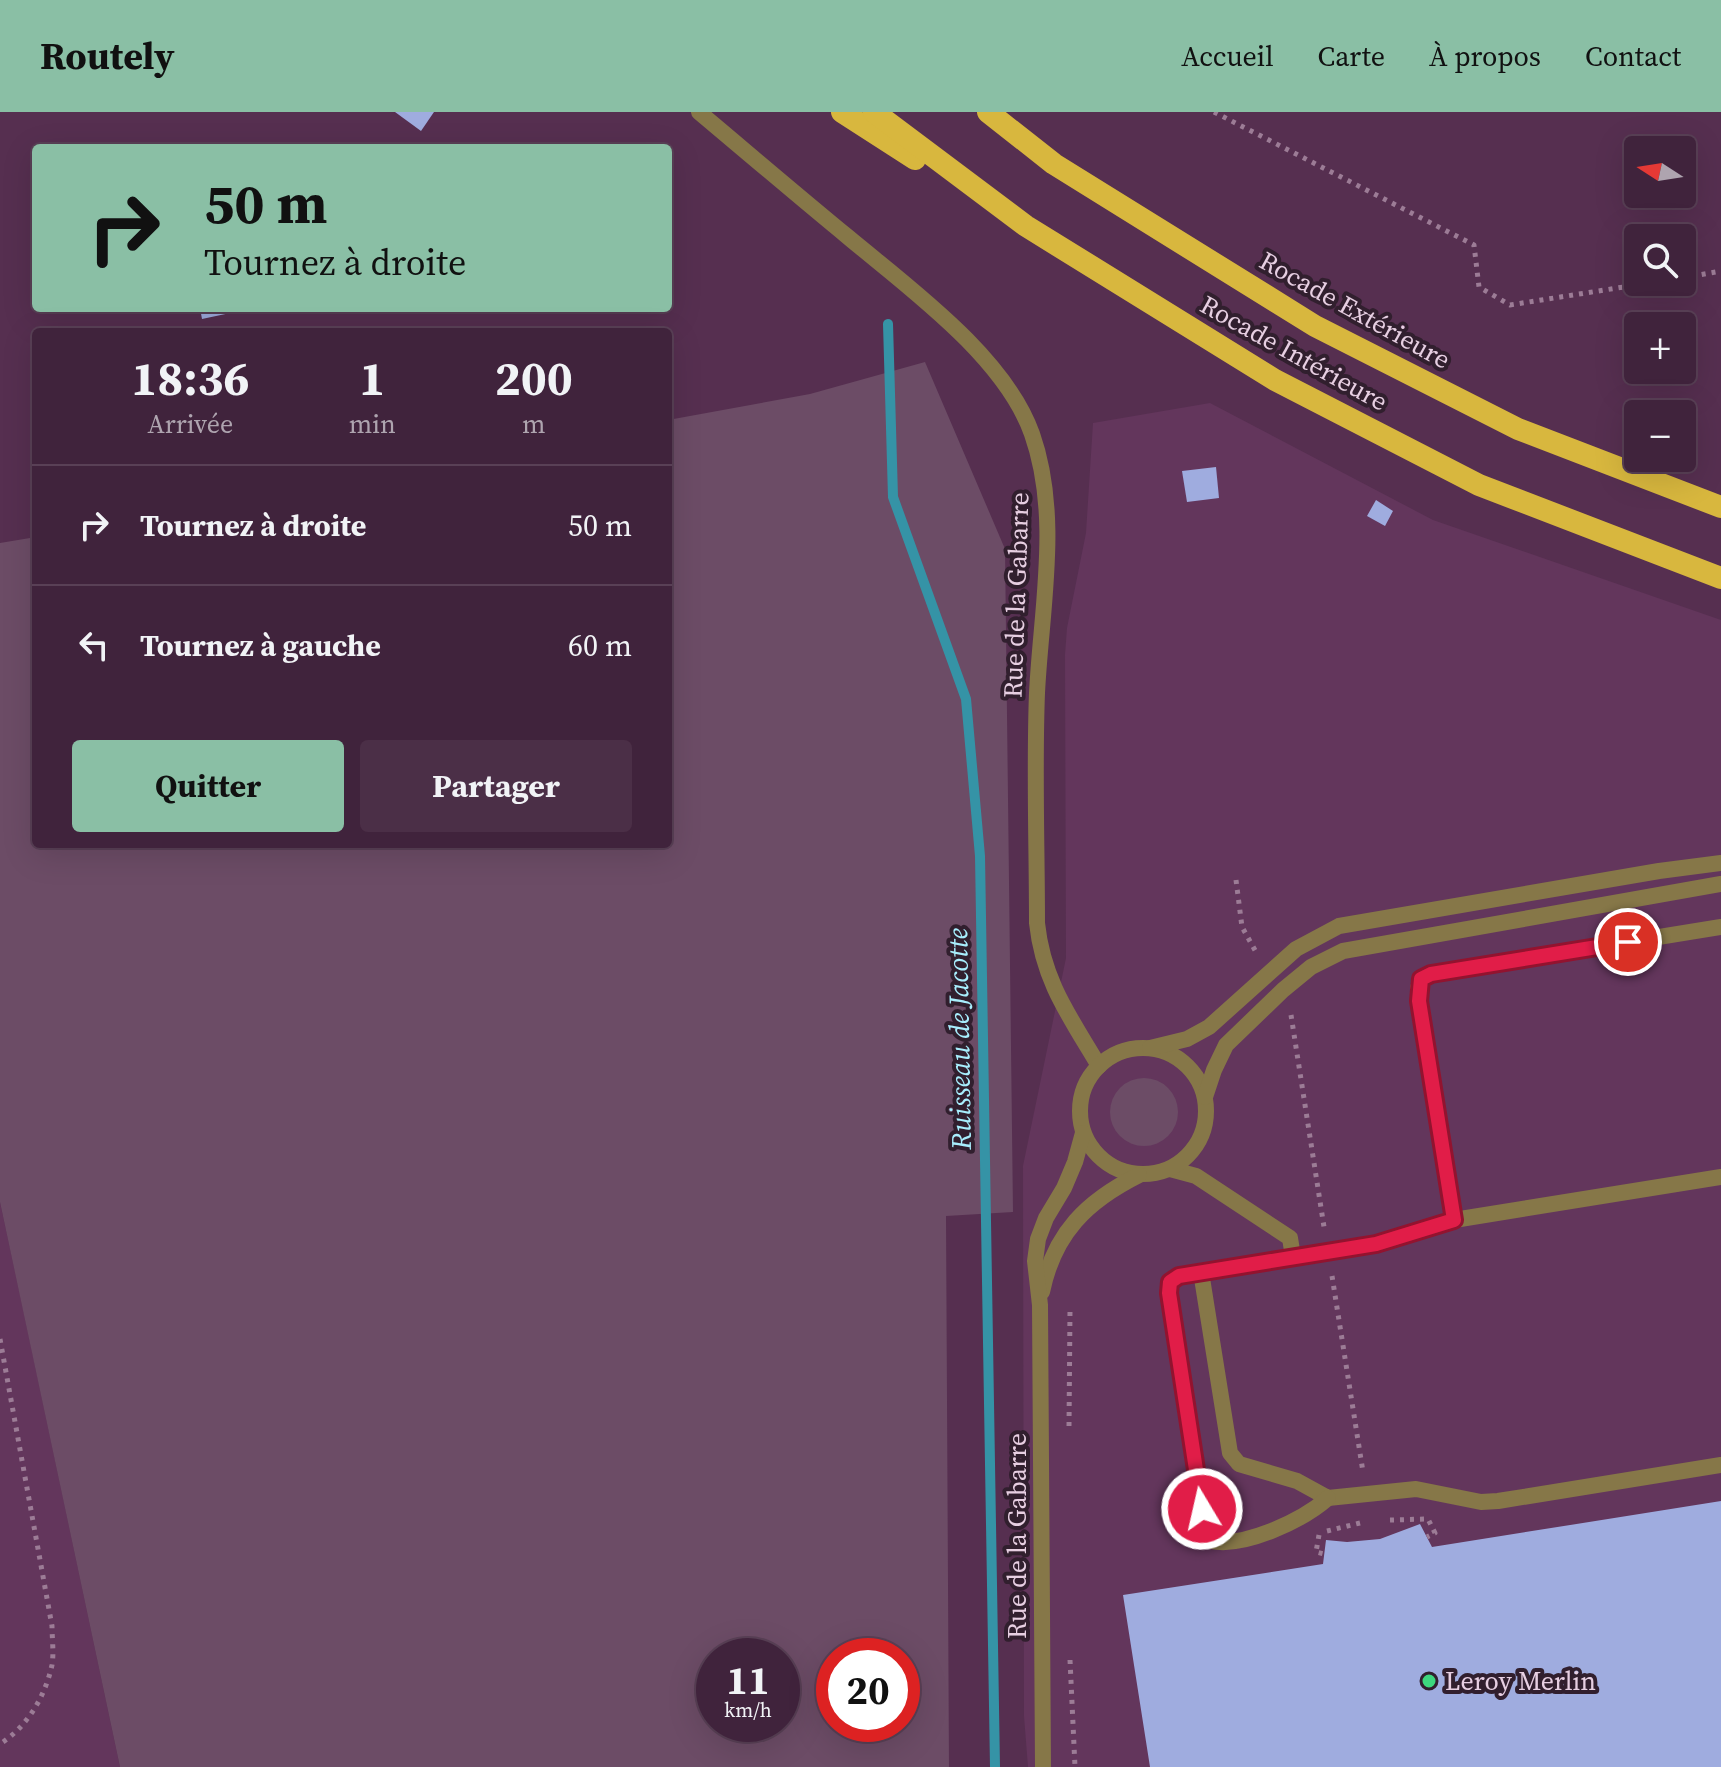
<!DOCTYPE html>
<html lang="fr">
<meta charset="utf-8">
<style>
:root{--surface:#40233c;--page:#4b2f47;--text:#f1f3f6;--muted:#aea4af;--line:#594056;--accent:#8abfa5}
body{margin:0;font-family:"Source Serif 4",serif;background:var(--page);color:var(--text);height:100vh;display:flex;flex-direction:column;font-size:30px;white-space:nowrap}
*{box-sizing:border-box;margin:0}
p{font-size:26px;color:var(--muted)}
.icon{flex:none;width:44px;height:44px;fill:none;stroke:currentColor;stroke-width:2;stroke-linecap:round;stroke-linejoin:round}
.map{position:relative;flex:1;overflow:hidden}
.sheet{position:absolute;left:32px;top:216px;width:640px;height:520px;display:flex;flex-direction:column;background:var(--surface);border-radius:8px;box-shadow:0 8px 32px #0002,0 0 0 2px var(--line)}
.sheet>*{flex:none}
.guide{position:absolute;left:32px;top:32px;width:640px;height:168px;border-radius:8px;box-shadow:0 8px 32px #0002,0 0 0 2px var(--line);background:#8abfa5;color:#111;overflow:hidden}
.needle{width:52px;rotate:282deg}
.tools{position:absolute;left:1624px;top:24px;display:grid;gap:16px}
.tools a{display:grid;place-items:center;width:72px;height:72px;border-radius:8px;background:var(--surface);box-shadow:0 8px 32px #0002,0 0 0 2px var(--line);font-size:40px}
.speed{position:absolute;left:696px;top:1526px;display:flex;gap:16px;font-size:40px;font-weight:700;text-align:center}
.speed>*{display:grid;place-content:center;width:104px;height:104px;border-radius:50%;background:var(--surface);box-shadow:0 8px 32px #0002,0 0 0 2px var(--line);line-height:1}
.speed small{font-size:20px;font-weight:400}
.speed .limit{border:12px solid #d22;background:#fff;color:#111}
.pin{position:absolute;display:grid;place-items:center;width:68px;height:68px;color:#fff;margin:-34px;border:4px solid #fff;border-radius:50%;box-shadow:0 2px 8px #0007}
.me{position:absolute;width:88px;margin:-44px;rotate:351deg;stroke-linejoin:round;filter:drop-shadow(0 0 6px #0008)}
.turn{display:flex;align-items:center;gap:28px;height:168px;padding:0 40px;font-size:36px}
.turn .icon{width:104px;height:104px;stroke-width:2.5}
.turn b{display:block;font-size:56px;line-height:68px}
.eta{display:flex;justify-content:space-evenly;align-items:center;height:136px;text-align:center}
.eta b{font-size:48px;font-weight:700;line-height:56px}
.button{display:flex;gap:16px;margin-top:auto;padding:16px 40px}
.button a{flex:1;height:92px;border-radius:8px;background:var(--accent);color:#111;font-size:32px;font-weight:700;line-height:92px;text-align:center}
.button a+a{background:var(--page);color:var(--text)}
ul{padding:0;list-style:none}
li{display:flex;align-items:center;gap:24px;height:120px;padding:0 40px;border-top:2px solid var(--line)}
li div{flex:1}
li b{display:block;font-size:30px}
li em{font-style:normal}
header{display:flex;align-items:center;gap:48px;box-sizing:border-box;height:112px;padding:0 40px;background:var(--accent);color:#111}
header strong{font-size:38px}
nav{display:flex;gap:44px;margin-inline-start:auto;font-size:28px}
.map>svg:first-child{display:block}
.built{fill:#63365c}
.green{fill:#6c4c66;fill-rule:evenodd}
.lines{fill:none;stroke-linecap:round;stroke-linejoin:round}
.stream{stroke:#3593a6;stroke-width:10}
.building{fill:#9facdf}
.path{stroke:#9c7c96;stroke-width:5;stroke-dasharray:4 6;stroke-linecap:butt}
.service{stroke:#867748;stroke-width:16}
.minor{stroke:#867748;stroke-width:16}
.trunk{stroke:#d8b73e;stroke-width:22}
.route-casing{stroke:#92132f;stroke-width:20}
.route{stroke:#e11d48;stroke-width:14}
.poi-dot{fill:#3dd77e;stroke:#311f2e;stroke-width:3}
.labels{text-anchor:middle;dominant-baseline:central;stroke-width:8;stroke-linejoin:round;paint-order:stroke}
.street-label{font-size:26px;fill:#e7cfe2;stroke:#311f2e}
.poi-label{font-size:26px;fill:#e7cfe2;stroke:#311f2e;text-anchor:start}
.water-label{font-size:28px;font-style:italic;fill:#a8eefd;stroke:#311f2e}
</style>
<header>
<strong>Routely</strong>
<nav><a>Accueil</a><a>Carte</a><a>À propos</a><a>Contact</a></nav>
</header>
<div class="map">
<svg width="1721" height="1655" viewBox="0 0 1721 1655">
<rect width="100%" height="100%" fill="#562f50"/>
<g class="built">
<path d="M 1210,291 L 1433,408 L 1721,508 L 1721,1655 L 1028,1655 L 1024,1604 L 1023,1054 L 1066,846 L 1065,543 L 1067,516 L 1086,421 L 1093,311 Z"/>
<path d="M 0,1090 L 19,1178 L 120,1655 L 0,1655 Z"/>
</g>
<g class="green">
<path d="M 925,250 L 1005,437 L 1013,1100 L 946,1104 L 949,1655 L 120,1655 L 0,1090 L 0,431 L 36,425 L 36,732 L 668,732 L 668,308 L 810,282 ZM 714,1544 L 782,1544 L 782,1612 L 714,1612 ZM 834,1544 L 902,1544 L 902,1612 L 834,1612 Z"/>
<circle cx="1144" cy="1000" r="34"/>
</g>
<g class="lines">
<path class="stream" d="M 888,212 L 893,385 L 966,587 L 980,744 L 995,1655"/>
</g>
<g class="building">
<path d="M 395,0 L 434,0 L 421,19 Z"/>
<path d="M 200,196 L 249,196 L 249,197 L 202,207 Z"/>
<path d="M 1216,355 L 1219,386 L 1187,390 L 1182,359 Z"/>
<path d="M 1376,388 L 1393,399 L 1385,414 L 1367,404 Z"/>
<path d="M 1721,1389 L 1721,1655 L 1150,1655 L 1123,1483 L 1323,1452 L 1326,1428 L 1347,1430 L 1380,1427 L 1420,1412 L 1432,1435 Z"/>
</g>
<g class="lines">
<g class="path">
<path d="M 1214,0 L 1474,133 L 1479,175 L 1510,193 L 1655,170"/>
<path d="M 1682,166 L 1721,159"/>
<path d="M 1236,768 L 1242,815 L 1256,840"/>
<path d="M 1291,903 L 1324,1115"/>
<path d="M 1332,1164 L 1363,1360"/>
<path d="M 0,1227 L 52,1514 C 52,1526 54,1541 52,1553 C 45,1585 27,1615 0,1632"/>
<path d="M 1069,1314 L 1070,1198"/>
<path d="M 1390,1408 L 1428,1407 L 1435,1421 L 1427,1425"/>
<path d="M 1327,1419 L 1364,1410"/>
<path d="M 1319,1423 L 1316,1440 L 1324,1442"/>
<path d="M 1070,1548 L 1075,1655"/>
</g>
<g class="service">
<path d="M 1170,1057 L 1196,1064 L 1290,1126 L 1293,1145"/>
<path d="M 1454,1108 L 1419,889 L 1418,876 L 1421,867 L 1431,862 L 1721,815"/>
<path d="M 1201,1160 L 1230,1341 L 1239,1352 L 1297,1369 L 1328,1386 L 1416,1377 L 1481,1390 L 1498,1389 L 1721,1353"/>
<path d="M 1328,1386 C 1303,1408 1245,1436 1211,1429 L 1206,1421 L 1169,1181 L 1170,1170 L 1179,1164 L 1376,1132 L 1454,1108 L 1721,1065"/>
</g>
<g class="minor">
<path d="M 699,0 C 749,42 798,84 848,125 C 909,176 1005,245 1032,322 C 1061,404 1041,497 1037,581 C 1034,657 1037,734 1037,811 C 1043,869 1070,905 1099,954"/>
<circle cx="1143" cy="999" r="63"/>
<path d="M 1150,936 L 1187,927 L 1209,915 L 1296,837 L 1339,814 L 1659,759 L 1721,751"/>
<path d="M 1205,985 L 1214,958 L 1226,933 L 1283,878 L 1311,855 L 1343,839 L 1721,772"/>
<path d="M 1042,1180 C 1054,1121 1087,1089 1139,1063"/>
<path d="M 1043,1655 L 1040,1193 L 1035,1149 L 1038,1127 L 1046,1106 L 1064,1076 L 1075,1050 L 1083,1021"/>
</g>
<g class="trunk">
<path d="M 842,0 L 915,47"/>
<path d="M 874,0 L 1026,114 L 1275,268 L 1479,373 L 1721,466"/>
<path d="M 988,0 L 1054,52 L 1315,214 L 1518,317 L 1721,395"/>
</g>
</g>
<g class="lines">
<g class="route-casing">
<path id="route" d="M 1202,1397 L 1169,1181 L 1170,1170 L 1179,1164 L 1376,1132 L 1454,1108 L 1419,889 L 1421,867 L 1431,862 L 1628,830"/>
</g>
<use href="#route" class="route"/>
</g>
<circle class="poi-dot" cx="1429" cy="1569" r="8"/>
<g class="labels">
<g class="street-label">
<text transform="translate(1355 198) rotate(29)">Rocade Extérieure</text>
<text transform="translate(1294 241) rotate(29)">Rocade Intérieure</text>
<text transform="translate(1016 483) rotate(-88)">Rue de la Gabarre</text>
<text transform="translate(1017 1424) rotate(-90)">Rue de la Gabarre</text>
</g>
<g class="poi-label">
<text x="1445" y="1569">Leroy Merlin</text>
</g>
<g class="water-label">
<text transform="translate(959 927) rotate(-91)">Ruisseau de Jacotte</text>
</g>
</g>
</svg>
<div class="tools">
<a><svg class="needle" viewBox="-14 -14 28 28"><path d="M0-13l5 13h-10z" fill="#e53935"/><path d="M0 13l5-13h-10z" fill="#aea4af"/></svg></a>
<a><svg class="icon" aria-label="search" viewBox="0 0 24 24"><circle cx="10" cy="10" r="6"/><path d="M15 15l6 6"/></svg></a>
<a>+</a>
<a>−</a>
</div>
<div class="speed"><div>11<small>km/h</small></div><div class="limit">20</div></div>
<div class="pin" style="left:1628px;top:830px;background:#d93025"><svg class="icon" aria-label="arrive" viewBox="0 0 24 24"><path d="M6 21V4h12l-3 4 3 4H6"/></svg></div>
<svg class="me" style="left:1202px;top:1397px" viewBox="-20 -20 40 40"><circle r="17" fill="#e11d48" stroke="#fff" stroke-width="3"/><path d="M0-11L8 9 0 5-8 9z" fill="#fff"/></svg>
<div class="guide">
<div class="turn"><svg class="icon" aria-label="right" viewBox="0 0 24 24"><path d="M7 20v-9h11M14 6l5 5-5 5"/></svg><div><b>50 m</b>Tournez à droite</div></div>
</div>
<section class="sheet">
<div class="eta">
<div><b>18:36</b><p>Arrivée</p></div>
<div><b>1</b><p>min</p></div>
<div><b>200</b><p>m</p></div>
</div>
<ul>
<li><svg class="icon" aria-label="right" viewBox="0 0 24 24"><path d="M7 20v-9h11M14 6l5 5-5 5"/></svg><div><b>Tournez à droite</b></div><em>50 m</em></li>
<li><svg class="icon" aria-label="left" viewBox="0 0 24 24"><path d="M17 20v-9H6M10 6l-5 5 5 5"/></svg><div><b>Tournez à gauche</b></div><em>60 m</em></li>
</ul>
<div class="button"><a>Quitter</a><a>Partager</a></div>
</section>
</div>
